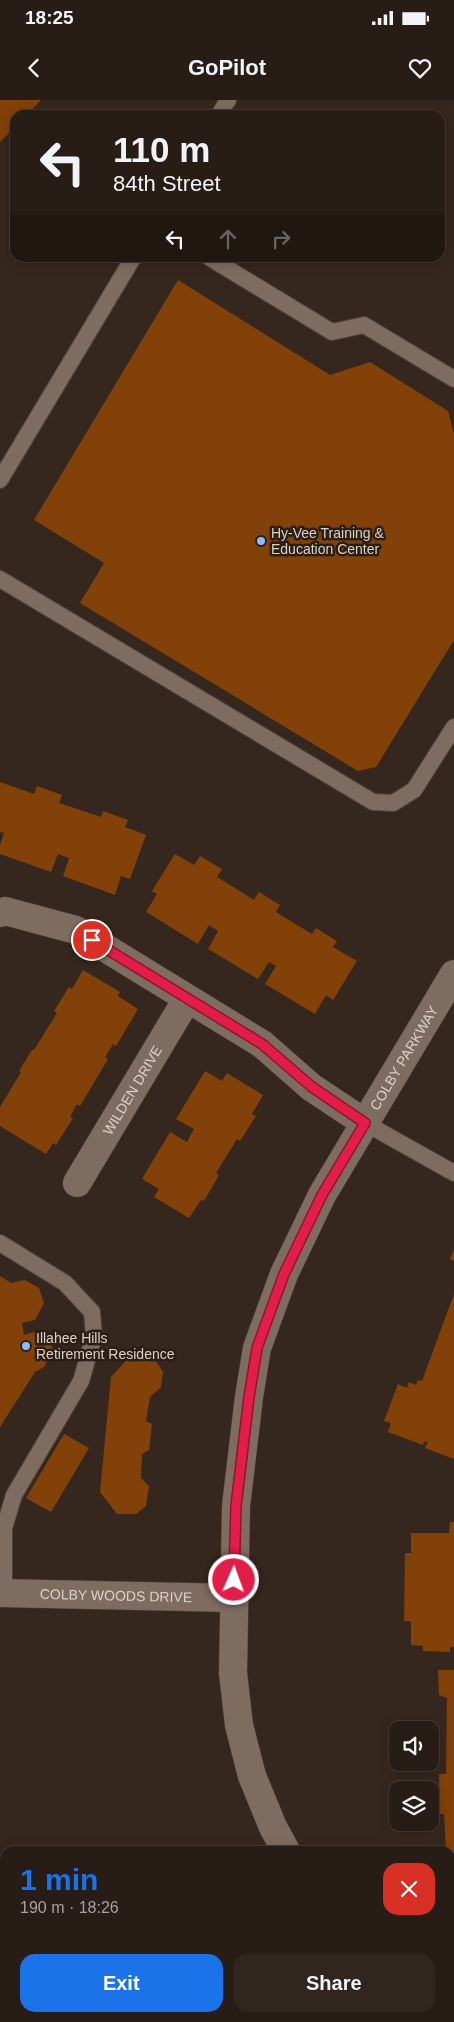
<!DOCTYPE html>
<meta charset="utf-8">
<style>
:root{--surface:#281d16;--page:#30261f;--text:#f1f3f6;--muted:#a5a2a1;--line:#443b35;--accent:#1a73e8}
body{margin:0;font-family:Arial,sans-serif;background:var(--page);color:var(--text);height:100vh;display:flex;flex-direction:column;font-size:19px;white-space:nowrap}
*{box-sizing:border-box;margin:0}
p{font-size:16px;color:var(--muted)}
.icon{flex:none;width:28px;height:28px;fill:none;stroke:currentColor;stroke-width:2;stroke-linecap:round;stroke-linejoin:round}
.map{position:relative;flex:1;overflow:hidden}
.sheet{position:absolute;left:0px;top:1746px;width:455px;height:176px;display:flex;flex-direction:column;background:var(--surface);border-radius:15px 15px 0 0;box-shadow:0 2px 12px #0003,0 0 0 1px var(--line)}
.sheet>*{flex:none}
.guide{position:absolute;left:10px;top:10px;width:435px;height:152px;border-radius:15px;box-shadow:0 2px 12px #0003,0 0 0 1px var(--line);background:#281d16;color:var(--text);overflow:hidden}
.fabs{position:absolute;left:389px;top:1621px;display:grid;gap:10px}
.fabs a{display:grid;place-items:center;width:50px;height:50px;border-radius:10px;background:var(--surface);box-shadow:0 2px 12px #0003,0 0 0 1px var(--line);font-size:25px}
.pin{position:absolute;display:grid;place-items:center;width:42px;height:42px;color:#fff;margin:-21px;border:2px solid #fff;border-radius:50%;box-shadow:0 1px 5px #0007}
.me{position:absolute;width:55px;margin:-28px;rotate:2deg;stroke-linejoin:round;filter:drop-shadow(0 0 4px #0008)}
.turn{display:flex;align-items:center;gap:18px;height:105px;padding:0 20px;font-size:22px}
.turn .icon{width:65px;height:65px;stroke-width:2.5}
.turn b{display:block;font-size:35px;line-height:42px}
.lanes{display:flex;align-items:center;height:48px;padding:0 20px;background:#0003;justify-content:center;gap:25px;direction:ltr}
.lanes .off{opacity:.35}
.round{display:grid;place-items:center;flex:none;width:52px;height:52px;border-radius:15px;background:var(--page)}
.headline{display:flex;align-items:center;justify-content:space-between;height:85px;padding:0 20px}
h1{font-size:30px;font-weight:700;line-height:38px;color:var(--accent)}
.cta{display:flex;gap:10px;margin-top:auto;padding:10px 20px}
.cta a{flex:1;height:58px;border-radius:15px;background:var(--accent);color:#fff;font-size:20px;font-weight:700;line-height:58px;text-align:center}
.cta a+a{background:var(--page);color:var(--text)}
.status{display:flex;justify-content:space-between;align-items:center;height:35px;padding:0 25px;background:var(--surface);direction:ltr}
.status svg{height:14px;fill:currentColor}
header{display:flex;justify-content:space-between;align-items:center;height:65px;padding:0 20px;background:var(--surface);font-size:22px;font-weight:700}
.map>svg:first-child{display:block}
.building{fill:#814109}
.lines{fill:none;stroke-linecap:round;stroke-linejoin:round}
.service-casing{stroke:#4e423a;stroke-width:18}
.minor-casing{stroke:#4e423a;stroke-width:29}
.service{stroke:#7e6c61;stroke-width:16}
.minor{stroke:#7e6c61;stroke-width:28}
.route-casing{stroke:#92132f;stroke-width:12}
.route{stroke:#e11d48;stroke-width:9}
.poi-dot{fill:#8fb8fd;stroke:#2c1e14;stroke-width:2}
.labels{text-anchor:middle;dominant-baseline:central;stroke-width:5;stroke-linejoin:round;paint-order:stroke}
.poi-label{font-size:14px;fill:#dbd1ca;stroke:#2c1e14;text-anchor:start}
.street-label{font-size:14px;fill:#dbd1ca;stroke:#2c1e14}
</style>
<div class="status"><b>18:25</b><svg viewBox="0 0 49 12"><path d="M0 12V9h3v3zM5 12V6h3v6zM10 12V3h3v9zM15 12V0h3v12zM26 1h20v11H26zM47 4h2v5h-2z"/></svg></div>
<header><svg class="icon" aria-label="back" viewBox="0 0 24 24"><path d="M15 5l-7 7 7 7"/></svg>GoPilot<svg class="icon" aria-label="heart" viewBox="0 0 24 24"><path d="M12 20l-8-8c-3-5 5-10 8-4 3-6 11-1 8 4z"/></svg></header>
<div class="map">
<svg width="454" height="1922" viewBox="0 0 454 1922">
<rect width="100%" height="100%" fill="#36271e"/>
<g class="building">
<path d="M 0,0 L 41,0 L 27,15 L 15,15 L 15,27 L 0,42 Z"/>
<path d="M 178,180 L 330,275 L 370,262 L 448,311 L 454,334 L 454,540 L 376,667 L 358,671 L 80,503 L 104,463 L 34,420 Z"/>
<path d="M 0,682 L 34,694 L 37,686 L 62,695 L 59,703 L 101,717 L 103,711 L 128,720 L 125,727 L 146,735 L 130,779 L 121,776 L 115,795 L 63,776 L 69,758 L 58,754 L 51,772 L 0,754 L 0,745 L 4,733 L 0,732 Z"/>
<path d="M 175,754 L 194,765 L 200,756 L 222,769 L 217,777 L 254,800 L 259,792 L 280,805 L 276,812 L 312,834 L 316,828 L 337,841 L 333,847 L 357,861 L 333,900 L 326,895 L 315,914 L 265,884 L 276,866 L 269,862 L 258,879 L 208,849 L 218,831 L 209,825 L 198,844 L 146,812 L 157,794 L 152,791 Z"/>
<path d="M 83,870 L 120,892 L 118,896 L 138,909 L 116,946 L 113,944 L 105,957 L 108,959 L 80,1006 L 77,1004 L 70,1017 L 73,1018 L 56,1045 L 53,1043 L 46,1054 L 0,1026 L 0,1007 L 21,972 L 19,971 L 32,950 L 34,950 L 57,913 L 54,911 L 69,887 L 72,889 Z"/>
<path d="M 205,971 L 222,981 L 227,973 L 263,995 L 252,1014 L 256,1016 L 240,1041 L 237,1039 L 216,1073 L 219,1075 L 204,1101 L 201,1100 L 189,1118 L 154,1097 L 159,1089 L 142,1079 L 170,1032 L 187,1042 L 194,1029 L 176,1019 Z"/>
<path d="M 454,1149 L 454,1161 L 450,1159 Z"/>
<path d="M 0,1176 L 11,1183 L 25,1180 L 39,1188 L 44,1203 L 35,1220 L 22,1223 L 24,1235 L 37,1231 L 50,1239 L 53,1252 L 44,1267 L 35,1272 L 0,1327 Z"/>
<path d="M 454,1194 L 454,1359 L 425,1348 L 428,1342 L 424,1341 L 423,1345 L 388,1332 L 391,1323 L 384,1321 L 398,1284 L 407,1288 L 409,1282 L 416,1285 L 418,1280 L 422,1281 Z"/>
<path d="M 132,1254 L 153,1257 L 163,1272 L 161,1287 L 150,1297 L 146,1321 L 152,1324 L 149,1350 L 142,1354 L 141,1378 L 149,1386 L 146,1406 L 136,1414 L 117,1414 L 100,1392 L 111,1277 Z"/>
<path d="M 64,1334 L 89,1348 L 51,1412 L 26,1398 Z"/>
<path d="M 450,1422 L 454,1422 L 454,1547 L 450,1547 L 450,1552 L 423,1551 L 423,1546 L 411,1545 L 411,1521 L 404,1521 L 405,1453 L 411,1453 L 411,1433 L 449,1433 Z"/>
<path d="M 438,1570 L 454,1570 L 454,1755 L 450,1755 L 450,1751 L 446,1751 L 444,1714 L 440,1714 L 439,1674 L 446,1674 L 447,1598 L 439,1595 Z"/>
</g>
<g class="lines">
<g class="service-casing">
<g id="service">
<path d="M 219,15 L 228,0"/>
<path d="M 210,158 L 332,232 L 364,225 L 454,279"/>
<path d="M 0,380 L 133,158"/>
<path d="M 0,479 L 373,702 L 393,703 L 414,690 L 454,627"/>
<path d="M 365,1023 L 454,1073"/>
<path d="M 0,1143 L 65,1183 L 92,1212 L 94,1236 L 81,1281 L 14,1395 L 4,1428 L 4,1493"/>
</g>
</g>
<g class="minor-casing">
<g id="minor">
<path d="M 0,813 L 5,811 L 76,830 L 262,944 L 311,987 L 365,1023"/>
<path id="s1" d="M 77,1083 L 187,899"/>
<path id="s2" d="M 0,1493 L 233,1498"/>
<path id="s3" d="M 286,1751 L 273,1727 L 252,1676 L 239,1625 L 233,1573 L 236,1406 L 249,1297 L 257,1248 L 284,1174 L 322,1095 L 454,874"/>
<path d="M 0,1803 L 5,1807"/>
<path d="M 450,1912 L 454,1915"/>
<path d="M 81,1918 L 83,1922"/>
</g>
</g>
<use href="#service" class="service"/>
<use href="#minor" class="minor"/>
</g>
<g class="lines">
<g class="route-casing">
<path id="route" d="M 92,840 L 262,944 L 312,987 L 365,1023 L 322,1095 L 284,1174 L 257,1248 L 249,1297 L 236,1406 L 234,1480"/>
</g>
<use href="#route" class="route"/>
</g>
<g class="poi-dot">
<circle cx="261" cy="441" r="5"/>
<circle cx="26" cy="1246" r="5"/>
</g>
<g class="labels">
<g class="poi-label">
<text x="271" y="433">Hy-Vee Training &amp;<tspan x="271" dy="16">Education Center</tspan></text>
<text x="36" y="1238">Illahee Hills<tspan x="36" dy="16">Retirement Residence</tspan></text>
</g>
<g class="street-label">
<text stroke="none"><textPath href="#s3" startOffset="840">COLBY PARKWAY</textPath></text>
<text stroke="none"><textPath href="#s1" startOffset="108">WILDEN DRIVE</textPath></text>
<text stroke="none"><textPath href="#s2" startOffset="116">COLBY WOODS DRIVE</textPath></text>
</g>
</g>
</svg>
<div class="fabs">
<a><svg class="icon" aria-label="sound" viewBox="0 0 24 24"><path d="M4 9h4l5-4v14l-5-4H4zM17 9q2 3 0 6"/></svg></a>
<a><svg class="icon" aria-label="layers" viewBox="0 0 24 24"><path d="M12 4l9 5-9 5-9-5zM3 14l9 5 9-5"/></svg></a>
</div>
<div class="pin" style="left:92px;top:840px;background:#d93025"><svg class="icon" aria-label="arrive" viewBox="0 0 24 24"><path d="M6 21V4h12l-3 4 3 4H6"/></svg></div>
<svg class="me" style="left:234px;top:1480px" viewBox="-20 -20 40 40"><circle r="17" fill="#e11d48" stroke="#fff" stroke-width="3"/><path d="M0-11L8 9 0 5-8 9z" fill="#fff"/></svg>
<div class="guide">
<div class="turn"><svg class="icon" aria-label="left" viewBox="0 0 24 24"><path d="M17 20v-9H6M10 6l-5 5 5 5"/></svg><div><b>110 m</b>84th Street</div></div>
<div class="lanes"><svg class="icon" aria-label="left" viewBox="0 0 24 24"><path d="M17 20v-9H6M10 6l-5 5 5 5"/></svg><svg class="icon off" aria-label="ahead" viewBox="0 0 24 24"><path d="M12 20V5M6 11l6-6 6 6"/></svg><svg class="icon off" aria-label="right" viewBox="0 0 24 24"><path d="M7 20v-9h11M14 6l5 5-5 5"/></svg></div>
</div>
<section class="sheet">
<div class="headline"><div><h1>1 min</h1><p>190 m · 18:26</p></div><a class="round" style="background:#d93025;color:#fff"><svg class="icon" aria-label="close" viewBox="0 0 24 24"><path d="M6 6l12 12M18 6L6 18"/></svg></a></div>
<div class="cta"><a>Exit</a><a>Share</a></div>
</section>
</div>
